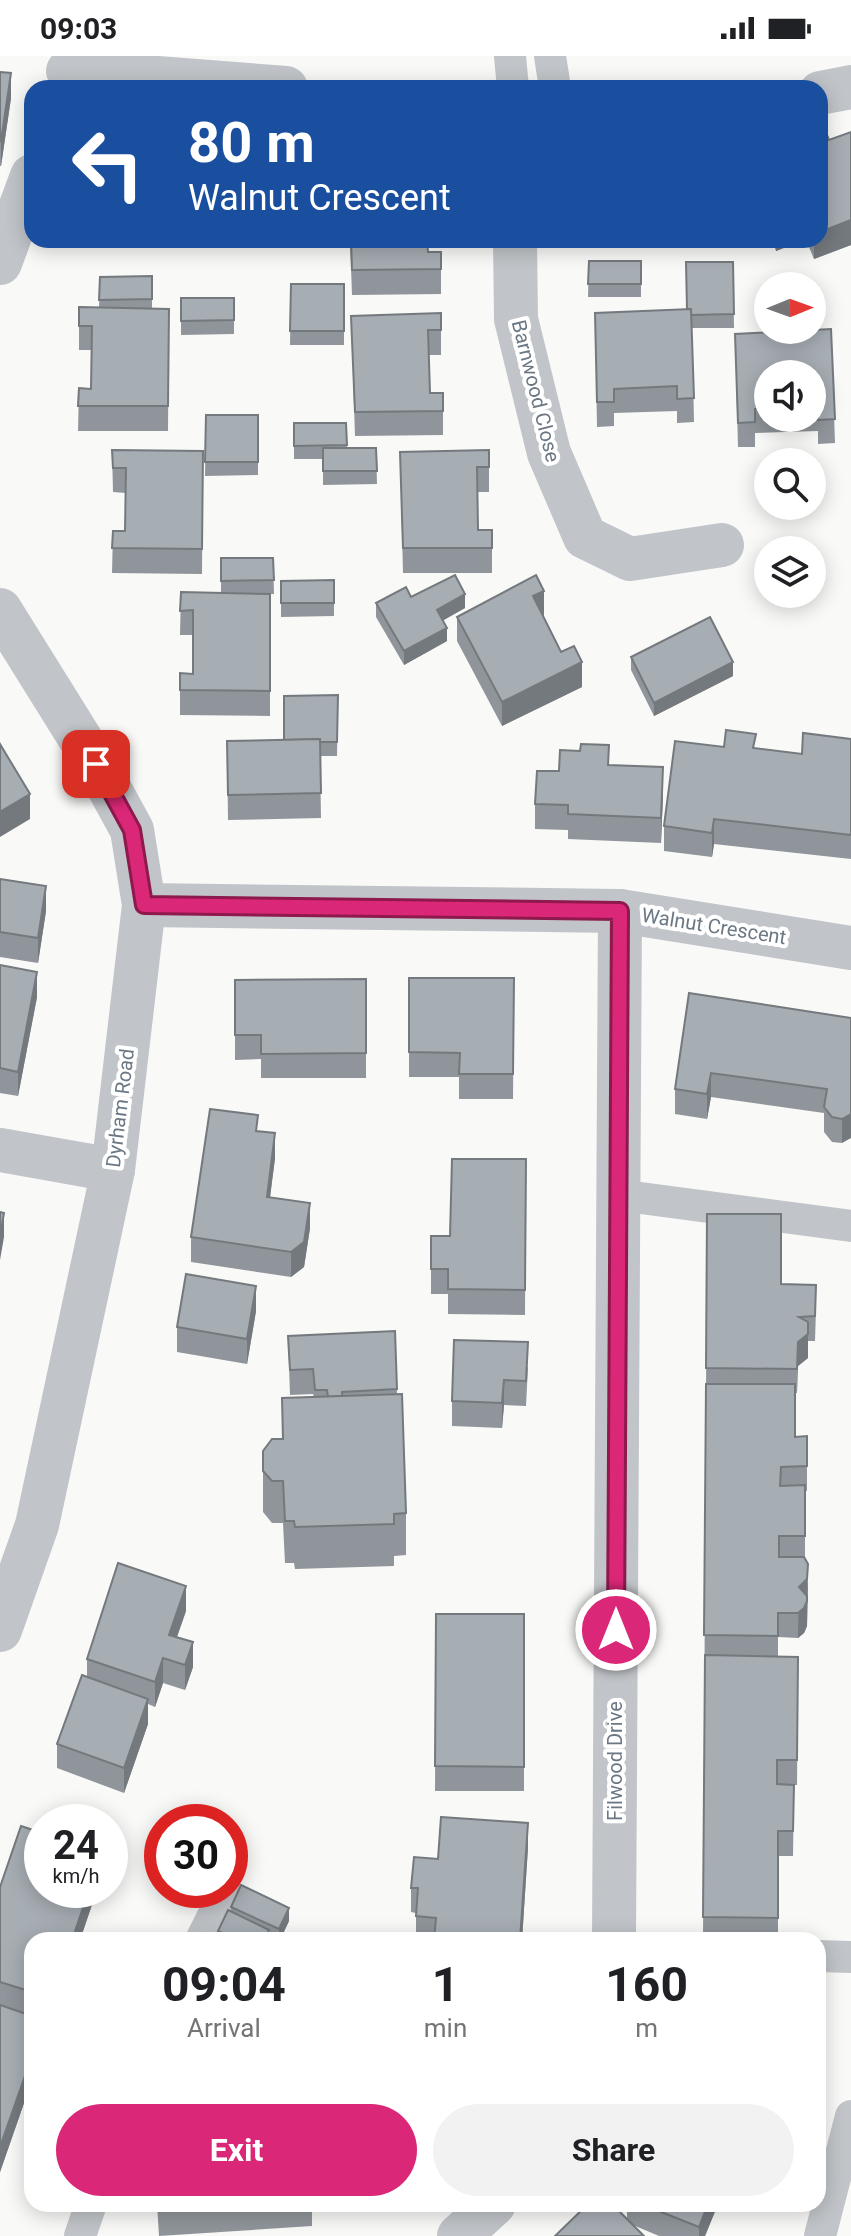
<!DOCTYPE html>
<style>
:root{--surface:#fff;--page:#f2f2f2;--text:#202124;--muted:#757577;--accent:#db2777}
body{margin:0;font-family:Roboto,sans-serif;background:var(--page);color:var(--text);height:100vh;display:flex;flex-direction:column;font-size:30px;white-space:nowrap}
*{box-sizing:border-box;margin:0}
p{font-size:26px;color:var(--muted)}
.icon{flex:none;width:44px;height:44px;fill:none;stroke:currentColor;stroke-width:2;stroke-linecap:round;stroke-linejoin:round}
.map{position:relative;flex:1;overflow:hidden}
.sheet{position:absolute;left:24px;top:1876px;width:802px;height:280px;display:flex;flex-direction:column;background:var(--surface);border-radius:24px;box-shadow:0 4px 20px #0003}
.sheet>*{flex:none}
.guide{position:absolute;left:24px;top:24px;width:804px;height:168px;border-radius:24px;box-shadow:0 4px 20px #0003;background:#1a4fa0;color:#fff;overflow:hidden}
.needle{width:52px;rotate:89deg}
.controls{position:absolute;left:754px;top:216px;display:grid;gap:16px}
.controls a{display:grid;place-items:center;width:72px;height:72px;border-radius:50%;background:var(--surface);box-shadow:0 4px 20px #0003;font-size:40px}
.speed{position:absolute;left:24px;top:1748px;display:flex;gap:16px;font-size:40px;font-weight:700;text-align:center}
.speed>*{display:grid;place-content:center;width:104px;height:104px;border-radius:50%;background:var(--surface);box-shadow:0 4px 20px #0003;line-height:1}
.speed small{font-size:20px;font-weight:400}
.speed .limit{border:12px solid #d22;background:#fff;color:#111}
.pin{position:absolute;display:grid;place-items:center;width:68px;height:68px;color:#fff;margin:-34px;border-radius:16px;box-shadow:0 4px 12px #0006}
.me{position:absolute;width:88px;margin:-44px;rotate:0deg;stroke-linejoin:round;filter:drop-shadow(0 0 6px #0008)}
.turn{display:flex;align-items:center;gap:28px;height:168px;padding:0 32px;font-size:36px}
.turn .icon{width:104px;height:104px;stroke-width:2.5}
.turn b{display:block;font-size:56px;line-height:68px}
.eta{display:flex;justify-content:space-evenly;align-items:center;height:136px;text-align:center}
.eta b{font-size:48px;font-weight:700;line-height:56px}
.primary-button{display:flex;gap:16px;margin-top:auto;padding:16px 32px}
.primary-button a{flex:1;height:92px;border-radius:48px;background:var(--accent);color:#fff;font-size:32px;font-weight:700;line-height:92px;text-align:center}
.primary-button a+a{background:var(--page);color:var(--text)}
.status{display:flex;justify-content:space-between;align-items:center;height:56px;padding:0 40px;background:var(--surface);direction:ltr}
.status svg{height:22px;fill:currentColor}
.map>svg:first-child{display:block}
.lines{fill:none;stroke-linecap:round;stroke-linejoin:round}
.service{stroke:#c1c4c8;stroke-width:32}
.minor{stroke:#c1c4c8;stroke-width:44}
.wall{fill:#8f959a;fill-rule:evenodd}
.shaded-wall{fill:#74797d}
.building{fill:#a6adb3;stroke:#74797d;stroke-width:2}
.route-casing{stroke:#8e194d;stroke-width:20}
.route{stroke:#db2777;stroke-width:14}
.labels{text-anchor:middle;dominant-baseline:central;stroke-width:8;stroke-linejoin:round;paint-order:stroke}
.street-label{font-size:20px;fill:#6b7884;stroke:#fff}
</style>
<div class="status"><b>09:03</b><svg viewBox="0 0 49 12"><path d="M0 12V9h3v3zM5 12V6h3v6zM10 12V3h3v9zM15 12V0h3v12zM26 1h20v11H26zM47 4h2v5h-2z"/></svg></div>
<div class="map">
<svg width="851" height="2180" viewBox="0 0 851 2180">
<rect width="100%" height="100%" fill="#f9f9f7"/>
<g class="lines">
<g class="service">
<path d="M 510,0 L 513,32"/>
<path d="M 550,0 L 555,32"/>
<path d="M 618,1139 L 851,1170"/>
<path d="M 201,1884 L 226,1834"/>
<path d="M 818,1900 L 851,1901"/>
<path d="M 80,2180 L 91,2148"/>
<path d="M 820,2180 L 851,2060"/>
</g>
<g class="minor">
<path d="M 68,15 L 286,32"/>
<path d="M 820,37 L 851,31"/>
<path d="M 515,184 L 516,263 L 549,397 L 585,481 L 630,503 L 722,489"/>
<path d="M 0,207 L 32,120"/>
<path d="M 0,554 L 96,708 L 132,774 L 144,849 L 113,1114 L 37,1469 L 0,1574"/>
<path d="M 144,849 L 620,855 L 851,892"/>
<path d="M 0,1094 L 113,1114"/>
<path d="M 614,1884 L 620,855"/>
<path d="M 459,2180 L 494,2148"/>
</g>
</g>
<g class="wall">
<path d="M 0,16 L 11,42 L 1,110 L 0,110 Z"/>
<path d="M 851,76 L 851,189 L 814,203 L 806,184 L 820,184 L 829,84 Z"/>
<path d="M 350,184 L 427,184 L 428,196 L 441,196 L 441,238 L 352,239 Z"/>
<path d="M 772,184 L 804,184 L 776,195 Z"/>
<path d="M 589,205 L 641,205 L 641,241 L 588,241 Z"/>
<path d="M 733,206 L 734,272 L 692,272 L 694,366 L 677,367 L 677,355 L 614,357 L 614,370 L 597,371 L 595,257 L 687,253 Z"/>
<path d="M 152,220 L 152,252 L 169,253 L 168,375 L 78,375 L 79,332 L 91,333 L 92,294 L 79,294 L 79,251 L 99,252 L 100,221 Z"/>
<path d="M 291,228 L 344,228 L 344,289 L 290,289 Z"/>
<path d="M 181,242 L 234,242 L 234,278 L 181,279 Z"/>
<path d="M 441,257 L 441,299 L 429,299 L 430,337 L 443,337 L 443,379 L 355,380 L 351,260 Z"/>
<path d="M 831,273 L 835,387 L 818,388 L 818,375 L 755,377 L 755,391 L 738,391 L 735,278 ZM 768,318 L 812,318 L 812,362 L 768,362 Z"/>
<path d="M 206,359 L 258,359 L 258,419 L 205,420 Z"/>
<path d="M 294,367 L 346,367 L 347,392 L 376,392 L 377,428 L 323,429 L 323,403 L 294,403 Z"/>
<path d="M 112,394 L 203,395 L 202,518 L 112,517 L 113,475 L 125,475 L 126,437 L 113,436 Z"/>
<path d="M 489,394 L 489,436 L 478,436 L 478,474 L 492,474 L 492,517 L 403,517 L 400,396 Z"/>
<path d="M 221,502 L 273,502 L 274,538 L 270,538 L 270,660 L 180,659 L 180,617 L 193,618 L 193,579 L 180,579 L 181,536 L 221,537 Z"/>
<path d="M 334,524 L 334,560 L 281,561 L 281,525 Z"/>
<path d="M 411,541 L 465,552 L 443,564 L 447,585 L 404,609 L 376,561 L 376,547 Z"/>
<path d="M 544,559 L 543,560 L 561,596 L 582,631 L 502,670 L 457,585 L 457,561 Z"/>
<path d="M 631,601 L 733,620 L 654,660 L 631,614 Z"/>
<path d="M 338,639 L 337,700 L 320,700 L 321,762 L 228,764 L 227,685 L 284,684 Z"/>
<path d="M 851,683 L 851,803 L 714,788 L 712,801 L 664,795 L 664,770 L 724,691 L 756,692 L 802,698 Z"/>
<path d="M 609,709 L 663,735 L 661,787 L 568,783 L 568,774 L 535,773 L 535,748 L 559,715 Z"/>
<path d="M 0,823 L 46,855 L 38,907 L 0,901 Z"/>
<path d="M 0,909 L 37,941 L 18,1040 L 0,1037 Z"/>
<path d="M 409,922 L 514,922 L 513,1043 L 459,1043 L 459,1021 L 409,1021 Z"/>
<path d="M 366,923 L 366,1022 L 261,1022 L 261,1003 L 235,1004 L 235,924 Z"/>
<path d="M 689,937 L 851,962 L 842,1087 L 832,1086 L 824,1076 L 824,1057 L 711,1041 L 707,1063 L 675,1058 L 675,1033 Z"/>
<path d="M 258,1076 L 275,1102 L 270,1141 L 310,1172 L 304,1211 L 291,1221 L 191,1206 L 191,1181 Z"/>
<path d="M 526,1103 L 525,1259 L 448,1258 L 448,1238 L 431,1238 L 431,1180 L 450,1180 Z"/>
<path d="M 707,1158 L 781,1228 L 816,1253 L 815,1285 L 808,1285 L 808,1302 L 798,1310 L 797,1337 L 795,1337 L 795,1381 L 807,1380 L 807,1435 L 805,1435 L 805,1502 L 808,1532 L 807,1570 L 804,1577 L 798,1582 L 778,1581 L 778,1601 L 798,1626 L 797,1729 L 794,1729 L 793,1800 L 778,1800 L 778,1884 L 703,1884 Z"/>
<path d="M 256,1255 L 247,1308 L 177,1296 L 177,1271 Z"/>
<path d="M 395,1275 L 397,1338 L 406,1457 L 406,1499 L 394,1500 L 394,1510 L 295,1513 L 294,1507 L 285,1507 L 283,1467 L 272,1467 L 263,1456 L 263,1395 L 282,1383 L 282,1342 L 314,1341 L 313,1338 L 290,1339 L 288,1280 Z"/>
<path d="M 528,1311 L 526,1350 L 504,1349 L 502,1372 L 452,1370 L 452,1345 Z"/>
<path d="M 186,1555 L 177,1581 L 193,1611 L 185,1634 L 163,1627 L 155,1651 L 148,1648 L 148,1668 L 124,1737 L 57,1712 L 57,1688 L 87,1620 L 87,1603 Z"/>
<path d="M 436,1558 L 524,1558 L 524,1735 L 435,1735 Z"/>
<path d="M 528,1791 L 522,1884 L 416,1884 L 416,1857 L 411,1856 L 411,1832 L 438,1803 Z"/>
<path d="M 0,1831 L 42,1834 L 97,1834 L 80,1884 L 32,1884 L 32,2024 L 0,2116 Z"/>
<path d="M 231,1851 L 289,1865 L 280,1884 L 273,1884 L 269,1882 L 269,1884 L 218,1884 L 218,1875 L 231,1856 Z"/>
<path d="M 157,2148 L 312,2148 L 312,2170 L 159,2180 Z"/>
<path d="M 627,2148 L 718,2148 L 705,2180 L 659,2180 L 633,2169 L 627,2163 Z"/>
</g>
<g class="shaded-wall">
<path d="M 11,17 L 11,42 L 1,110 L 1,85 Z"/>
<path d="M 851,164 L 851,189 L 814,203 L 814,184 L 820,184 L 820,176 Z"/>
<path d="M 776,184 L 804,184 L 776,195 Z"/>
<path d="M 544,535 L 544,559 L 533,565 L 533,540 Z"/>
<path d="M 465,538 L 465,552 L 437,568 L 437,554 Z"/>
<path d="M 447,572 L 447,585 L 404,609 L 404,595 Z"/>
<path d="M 582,606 L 582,631 L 502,670 L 502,646 Z"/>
<path d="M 733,606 L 733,620 L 654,660 L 654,647 Z"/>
<path d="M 663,711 L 663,735 L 661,787 L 661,762 Z"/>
<path d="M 30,738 L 30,763 L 0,781 L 0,756 Z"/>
<path d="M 714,763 L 714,788 L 712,801 L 712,777 Z"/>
<path d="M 46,830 L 46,855 L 38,907 L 38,882 Z"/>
<path d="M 37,916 L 37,941 L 18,1040 L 18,1016 Z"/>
<path d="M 711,1017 L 711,1041 L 707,1063 L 707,1038 Z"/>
<path d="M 851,1058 L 851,1082 L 842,1087 L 842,1063 Z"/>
<path d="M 275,1077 L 275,1102 L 267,1165 L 267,1141 Z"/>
<path d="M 310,1147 L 310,1172 L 304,1211 L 291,1221 L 291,1196 Z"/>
<path d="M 4,1157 L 4,1181 L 0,1204 L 0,1180 Z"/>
<path d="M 256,1230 L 256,1255 L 247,1308 L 247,1283 Z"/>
<path d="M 808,1278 L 808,1302 L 798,1310 L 797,1337 L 798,1286 Z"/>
<path d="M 504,1324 L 504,1349 L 502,1372 L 502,1347 Z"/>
<path d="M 808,1508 L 807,1570 L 804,1577 L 798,1582 L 799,1531 Z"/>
<path d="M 186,1530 L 186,1555 L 169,1603 L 169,1579 Z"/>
<path d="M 193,1586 L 193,1611 L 185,1634 L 185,1609 Z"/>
<path d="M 163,1602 L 163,1627 L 155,1651 L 155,1626 Z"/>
<path d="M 148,1643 L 148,1668 L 124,1737 L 124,1712 Z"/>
<path d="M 528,1767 L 528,1791 L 522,1884 L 520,1884 Z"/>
<path d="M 89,1834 L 97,1834 L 80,1884 L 72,1884 Z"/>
<path d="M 289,1852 L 289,1865 L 280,1884 L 279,1884 L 279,1873 Z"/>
<path d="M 32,2000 L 32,2024 L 0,2116 L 0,2091 Z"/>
<path d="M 708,2148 L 718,2148 L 705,2180 L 699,2180 L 699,2171 Z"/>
</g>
<g class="building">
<path d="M 0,16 L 11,17 L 1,85 L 0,85 Z"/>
<path d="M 820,62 L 829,84 L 851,76 L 851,164 L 820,176 Z"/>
<path d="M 351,184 L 427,184 L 428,196 L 441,196 L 441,213 L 352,214 Z"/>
<path d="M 589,205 L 641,205 L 641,228 L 588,228 Z"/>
<path d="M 686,206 L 733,206 L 734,258 L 691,259 L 691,253 L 687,253 Z"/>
<path d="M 152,220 L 152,243 L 99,244 L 100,221 Z"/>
<path d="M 291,228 L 344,228 L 344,275 L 290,275 Z"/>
<path d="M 181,242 L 234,242 L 234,264 L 181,265 Z"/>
<path d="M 79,251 L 169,253 L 168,350 L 78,350 L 79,332 L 91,333 L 92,270 L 79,270 Z"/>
<path d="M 691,253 L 694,342 L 677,343 L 677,330 L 614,333 L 614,346 L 597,346 L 595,257 Z"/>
<path d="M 441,257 L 441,274 L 428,274 L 430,337 L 443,337 L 443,355 L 355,356 L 351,260 Z"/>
<path d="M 831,273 L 835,363 L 818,364 L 818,350 L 812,351 L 812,318 L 768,318 L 768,352 L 755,353 L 755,366 L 738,367 L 735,278 Z"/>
<path d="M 206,359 L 258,359 L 258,406 L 205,406 Z"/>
<path d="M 294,367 L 346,367 L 347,389 L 294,390 Z"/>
<path d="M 323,392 L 376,392 L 377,415 L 323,415 Z"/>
<path d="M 112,394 L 203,395 L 202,493 L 112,492 L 113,475 L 125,475 L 126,412 L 113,412 Z"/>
<path d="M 489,394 L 489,411 L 477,411 L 478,474 L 492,474 L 492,492 L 403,492 L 400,396 Z"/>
<path d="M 221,502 L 273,502 L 274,524 L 221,525 Z"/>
<path d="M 455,519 L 465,538 L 437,554 L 447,572 L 404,595 L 376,547 L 406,531 L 411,541 Z"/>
<path d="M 536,519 L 544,535 L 533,540 L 561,596 L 574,590 L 582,606 L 502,646 L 457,561 Z"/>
<path d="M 334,524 L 334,547 L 281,547 L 281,525 Z"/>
<path d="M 181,536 L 270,538 L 270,635 L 180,634 L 180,617 L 193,618 L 193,554 L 180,555 Z"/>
<path d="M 710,561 L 733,606 L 654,647 L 631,601 Z"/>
<path d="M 338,639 L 337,686 L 320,686 L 320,683 L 284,684 L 284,640 Z"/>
<path d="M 726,674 L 756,678 L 753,692 L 802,698 L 803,677 L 851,683 L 851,779 L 714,763 L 712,777 L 664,770 L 675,685 L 724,691 Z"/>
<path d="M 320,683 L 321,737 L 228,739 L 227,685 Z"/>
<path d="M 0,688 L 30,738 L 0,756 Z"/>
<path d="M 581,688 L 609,689 L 608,709 L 663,711 L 661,762 L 568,758 L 568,749 L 535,748 L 537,715 L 559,715 L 560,694 L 580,695 Z"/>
<path d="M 0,823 L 46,830 L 38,882 L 0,876 Z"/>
<path d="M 0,909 L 37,916 L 18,1016 L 0,1012 Z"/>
<path d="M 409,922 L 514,922 L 513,1018 L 459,1018 L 460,997 L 409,996 Z"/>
<path d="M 366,923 L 366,997 L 261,998 L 261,979 L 235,979 L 235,924 Z"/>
<path d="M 689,937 L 851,962 L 851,1058 L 842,1063 L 832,1061 L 824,1051 L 827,1033 L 711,1017 L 707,1038 L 675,1033 Z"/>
<path d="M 210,1053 L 258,1059 L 256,1075 L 275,1077 L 267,1141 L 310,1147 L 304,1186 L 291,1196 L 191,1181 Z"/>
<path d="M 452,1103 L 526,1103 L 525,1234 L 448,1233 L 448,1213 L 431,1213 L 431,1180 L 450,1180 Z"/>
<path d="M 0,1156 L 4,1157 L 0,1180 Z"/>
<path d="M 707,1158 L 781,1158 L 781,1228 L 816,1229 L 815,1260 L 799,1261 L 808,1266 L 808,1278 L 798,1286 L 797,1313 L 706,1312 Z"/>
<path d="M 186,1218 L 256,1230 L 247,1283 L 177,1271 Z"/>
<path d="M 395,1275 L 397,1333 L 342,1336 L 342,1340 L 328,1341 L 327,1334 L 315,1334 L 313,1313 L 290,1314 L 288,1280 Z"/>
<path d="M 454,1284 L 528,1286 L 526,1325 L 504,1324 L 502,1347 L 452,1345 Z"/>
<path d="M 706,1328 L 795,1328 L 795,1381 L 807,1380 L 807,1410 L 781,1411 L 780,1430 L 805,1429 L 805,1480 L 779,1480 L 779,1501 L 804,1501 L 808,1508 L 807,1523 L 799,1531 L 807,1540 L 807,1545 L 804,1552 L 798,1557 L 778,1557 L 778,1580 L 704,1579 Z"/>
<path d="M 402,1338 L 406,1457 L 394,1458 L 394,1468 L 295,1471 L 294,1465 L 285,1465 L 283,1425 L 272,1425 L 263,1415 L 263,1395 L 272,1383 L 283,1383 L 282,1342 Z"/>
<path d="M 118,1507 L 186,1530 L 169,1579 L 193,1586 L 185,1609 L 163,1602 L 155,1626 L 87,1603 Z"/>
<path d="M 436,1558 L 524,1558 L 524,1711 L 435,1710 Z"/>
<path d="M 705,1599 L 798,1601 L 797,1704 L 777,1704 L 777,1728 L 794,1729 L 793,1775 L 778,1775 L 778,1862 L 703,1861 Z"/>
<path d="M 82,1619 L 148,1643 L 124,1712 L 57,1688 Z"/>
<path d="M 187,1757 L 207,1766 L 183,1766 Z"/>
<path d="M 441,1761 L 528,1767 L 520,1884 L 434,1884 L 436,1862 L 416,1860 L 418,1832 L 411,1832 L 414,1801 L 438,1803 Z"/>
<path d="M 21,1770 L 42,1777 L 42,1834 L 89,1834 L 72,1884 L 32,1884 L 32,1936 L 0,1926 L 0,1831 Z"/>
<path d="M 241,1829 L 289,1852 L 279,1873 L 231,1851 Z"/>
<path d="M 228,1854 L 269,1874 L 264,1884 L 236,1884 L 218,1875 Z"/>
<path d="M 0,1949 L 32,1960 L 32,2000 L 0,2091 Z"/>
<path d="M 159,2148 L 275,2148 L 159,2155 Z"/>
<path d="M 588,2148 L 612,2148 L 644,2180 L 555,2180 Z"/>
<path d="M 641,2148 L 708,2148 L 699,2171 Z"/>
</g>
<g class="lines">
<g class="route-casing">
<path id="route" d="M 96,708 L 132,774 L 144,849 L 620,855 L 616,1574"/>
</g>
<use href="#route" class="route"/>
</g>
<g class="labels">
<g class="street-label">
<text transform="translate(536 335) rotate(76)">Barnwood Close</text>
<text transform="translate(714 870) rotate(9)">Walnut Crescent</text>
<text transform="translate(120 1052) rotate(-83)">Dyrham Road</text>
<text transform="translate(615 1705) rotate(-90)">Filwood Drive</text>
</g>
</g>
</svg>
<div class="controls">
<a><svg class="needle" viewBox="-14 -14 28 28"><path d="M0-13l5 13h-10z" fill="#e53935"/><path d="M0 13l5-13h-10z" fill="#757577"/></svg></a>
<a><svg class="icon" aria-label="sound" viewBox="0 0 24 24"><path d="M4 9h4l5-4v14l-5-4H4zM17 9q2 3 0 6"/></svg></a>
<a><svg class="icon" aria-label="search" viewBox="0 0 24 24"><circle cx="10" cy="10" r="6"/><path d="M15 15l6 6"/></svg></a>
<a><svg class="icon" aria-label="layers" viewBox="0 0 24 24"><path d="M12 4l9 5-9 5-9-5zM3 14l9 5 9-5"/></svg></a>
</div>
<div class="speed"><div>24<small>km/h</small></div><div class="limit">30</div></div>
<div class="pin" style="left:96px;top:708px;background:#d93025"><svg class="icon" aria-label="arrive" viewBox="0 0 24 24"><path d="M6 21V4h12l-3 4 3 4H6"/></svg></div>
<svg class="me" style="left:616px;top:1574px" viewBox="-20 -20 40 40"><circle r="17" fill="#db2777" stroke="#fff" stroke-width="3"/><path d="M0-11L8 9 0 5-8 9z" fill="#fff"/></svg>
<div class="guide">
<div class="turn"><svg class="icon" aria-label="left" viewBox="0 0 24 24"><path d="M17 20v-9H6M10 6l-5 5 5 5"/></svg><div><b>80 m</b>Walnut Crescent</div></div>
</div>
<section class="sheet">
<div class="eta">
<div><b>09:04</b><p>Arrival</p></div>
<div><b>1</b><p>min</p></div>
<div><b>160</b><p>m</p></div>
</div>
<div class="primary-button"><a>Exit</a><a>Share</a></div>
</section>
</div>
